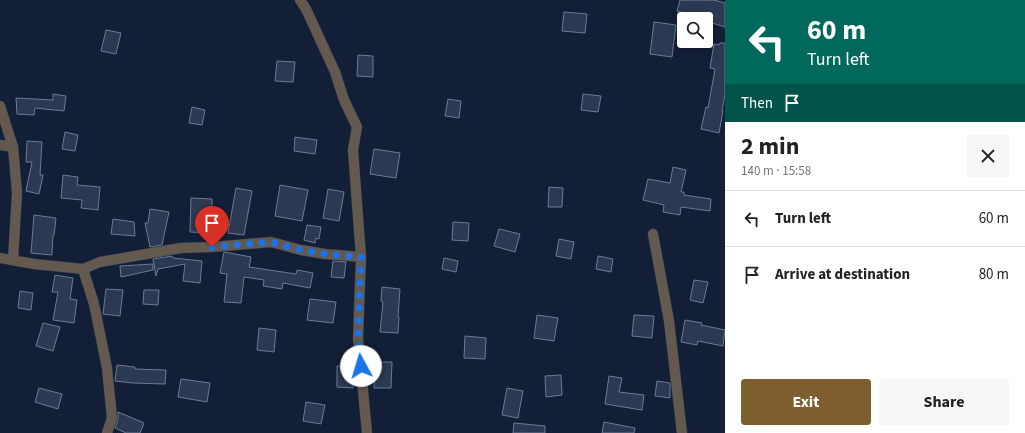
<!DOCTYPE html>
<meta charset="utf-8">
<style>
:root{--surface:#fff;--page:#f6f6f6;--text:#222;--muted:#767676;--line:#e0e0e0;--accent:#7e5e2e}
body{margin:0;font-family:"Source Sans 3",sans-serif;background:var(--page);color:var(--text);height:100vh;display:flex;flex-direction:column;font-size:15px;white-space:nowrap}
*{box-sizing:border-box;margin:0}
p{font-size:13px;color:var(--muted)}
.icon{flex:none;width:22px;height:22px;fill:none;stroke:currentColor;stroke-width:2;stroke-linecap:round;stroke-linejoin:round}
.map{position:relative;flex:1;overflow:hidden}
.panel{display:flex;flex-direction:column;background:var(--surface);width:300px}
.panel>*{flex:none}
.guide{background:#00695c;color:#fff;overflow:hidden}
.tools{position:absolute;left:677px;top:12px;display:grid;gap:8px}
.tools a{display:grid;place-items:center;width:36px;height:36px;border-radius:4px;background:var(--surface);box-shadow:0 2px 10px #0003;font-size:20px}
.pin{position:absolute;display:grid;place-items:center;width:34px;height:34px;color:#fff;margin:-41px -17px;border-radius:50% 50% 50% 0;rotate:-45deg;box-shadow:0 0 4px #0007}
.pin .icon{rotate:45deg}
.me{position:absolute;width:44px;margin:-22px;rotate:354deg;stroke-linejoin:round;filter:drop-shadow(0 0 3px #0008)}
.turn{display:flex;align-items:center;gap:14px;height:84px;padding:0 16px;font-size:18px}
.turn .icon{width:52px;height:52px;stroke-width:2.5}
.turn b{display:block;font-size:28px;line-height:34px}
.then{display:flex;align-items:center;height:38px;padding:0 16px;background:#0003;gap:8px;font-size:15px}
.round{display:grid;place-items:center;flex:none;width:42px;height:42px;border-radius:4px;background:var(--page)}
.head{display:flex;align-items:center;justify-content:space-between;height:68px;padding:0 16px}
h1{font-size:24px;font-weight:700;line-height:30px}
.action{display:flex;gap:8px;margin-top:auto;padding:8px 16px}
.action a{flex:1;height:46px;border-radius:4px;background:var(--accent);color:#fff;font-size:16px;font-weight:700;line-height:46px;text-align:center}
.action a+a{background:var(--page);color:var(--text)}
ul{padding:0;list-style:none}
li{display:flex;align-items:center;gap:12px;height:56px;padding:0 16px;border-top:1px solid var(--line)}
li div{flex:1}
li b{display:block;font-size:15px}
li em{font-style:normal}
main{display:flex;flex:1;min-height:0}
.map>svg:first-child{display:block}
.building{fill:#2b3952;stroke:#6b7a97}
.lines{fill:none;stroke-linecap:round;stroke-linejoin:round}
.street-casing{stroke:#2d3950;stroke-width:11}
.street{stroke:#63594e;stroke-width:10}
.route{stroke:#1a73e8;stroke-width:7;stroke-dasharray:0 12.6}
</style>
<main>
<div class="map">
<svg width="725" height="433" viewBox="0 0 725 433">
<rect width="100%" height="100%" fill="#131f37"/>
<g class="building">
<path d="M 680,0 L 714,0 L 725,3 L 725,27 L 709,22 L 709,21 L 706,19 L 677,11 Z"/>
<path d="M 564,12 L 587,14 L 585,33 L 562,31 Z"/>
<path d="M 654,22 L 676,25 L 672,57 L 650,54 Z"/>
<path d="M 106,30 L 121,33 L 116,54 L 101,51 Z"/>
<path d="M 720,43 L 725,43 L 725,94 L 722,111 L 723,111 L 719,133 L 701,129 L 706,107 L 708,108 L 715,69 L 710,68 L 714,44 L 719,45 Z"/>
<path d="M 358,55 L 373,56 L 373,77 L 357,76 Z"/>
<path d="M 277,61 L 295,62 L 293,82 L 275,81 Z"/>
<path d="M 53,94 L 66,96 L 64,111 L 35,108 L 34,115 L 17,114 L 16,98 L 53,100 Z"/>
<path d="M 583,94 L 601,96 L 598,112 L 581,110 Z"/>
<path d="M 448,99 L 461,101 L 459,118 L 445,116 Z"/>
<path d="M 192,107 L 205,110 L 202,125 L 189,123 Z"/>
<path d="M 65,132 L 78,135 L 75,151 L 62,149 Z"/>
<path d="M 295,137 L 317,140 L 315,154 L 294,151 Z"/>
<path d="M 27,141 L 42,142 L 40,175 L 43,175 L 39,194 L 26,191 L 32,162 L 26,162 Z"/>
<path d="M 374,149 L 400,153 L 396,178 L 370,174 Z"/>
<path d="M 673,167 L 686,170 L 681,192 L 684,192 L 684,195 L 711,199 L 710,211 L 681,207 L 680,215 L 663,212 L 664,205 L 643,200 L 648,179 L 670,183 Z"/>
<path d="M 63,175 L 78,177 L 77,185 L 100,187 L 98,210 L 81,208 L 82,200 L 61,198 Z"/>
<path d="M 280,185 L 308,190 L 302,221 L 275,216 Z"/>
<path d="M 549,187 L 563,188 L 562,207 L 548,207 Z"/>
<path d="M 236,188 L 252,191 L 244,235 L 228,233 Z"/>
<path d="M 328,189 L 344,192 L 339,221 L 323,218 Z"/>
<path d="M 191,198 L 212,199 L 211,233 L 190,232 Z"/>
<path d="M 150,209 L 169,212 L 162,245 L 150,247 L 145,223 L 148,223 Z"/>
<path d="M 34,215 L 56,218 L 54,235 L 53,235 L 52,255 L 31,253 Z"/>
<path d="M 113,219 L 134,222 L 135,236 L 111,234 Z"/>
<path d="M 453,222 L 469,223 L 468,241 L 452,240 Z"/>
<path d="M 307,225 L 321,227 L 319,239 L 316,238 L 315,243 L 304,240 Z"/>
<path d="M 499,229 L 520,234 L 515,252 L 494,246 Z"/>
<path d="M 559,239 L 574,242 L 571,259 L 556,256 Z"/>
<path d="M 224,252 L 251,257 L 249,267 L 296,274 L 297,270 L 313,273 L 310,288 L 283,283 L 282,289 L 263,286 L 264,280 L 244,277 L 241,303 L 224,302 L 227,274 L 220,273 Z"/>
<path d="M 172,256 L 173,258 L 202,261 L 200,283 L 183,281 L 185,264 L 158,269 L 156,276 L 153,259 Z"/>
<path d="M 598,256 L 613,259 L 611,272 L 596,269 Z"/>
<path d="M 444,258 L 458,261 L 456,272 L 442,269 Z"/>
<path d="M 333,261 L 346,262 L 344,278 L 331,277 Z"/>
<path d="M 153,264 L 153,270 L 121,277 L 120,266 Z"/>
<path d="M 55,275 L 73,278 L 70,299 L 77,300 L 74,323 L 53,320 L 58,292 L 52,292 Z"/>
<path d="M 694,280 L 708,282 L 703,303 L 690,300 Z"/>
<path d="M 382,287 L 400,289 L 398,317 L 399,317 L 398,333 L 380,332 L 383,302 L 381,301 Z"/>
<path d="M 106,289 L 123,290 L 120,316 L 103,314 Z"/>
<path d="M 144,290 L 159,290 L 158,305 L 143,304 Z"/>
<path d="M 20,291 L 33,293 L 31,310 L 18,308 Z"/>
<path d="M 310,299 L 336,302 L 333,323 L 307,320 Z"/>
<path d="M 537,315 L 558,318 L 554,341 L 534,338 Z"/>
<path d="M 634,315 L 654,316 L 652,338 L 632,336 Z"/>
<path d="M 685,320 L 702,323 L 701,325 L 725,330 L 723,346 L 698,341 L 697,345 L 681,342 Z"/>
<path d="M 43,323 L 60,327 L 53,351 L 36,346 Z"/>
<path d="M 259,328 L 276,330 L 274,352 L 257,350 Z"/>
<path d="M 465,336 L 486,338 L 485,359 L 464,358 Z"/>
<path d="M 375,362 L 392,362 L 391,388 L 374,388 Z"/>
<path d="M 117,365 L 135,367 L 135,369 L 166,370 L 165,384 L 133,383 L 115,381 Z"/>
<path d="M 337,366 L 353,366 L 353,388 L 337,387 Z"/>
<path d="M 561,375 L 562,395 L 546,397 L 545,376 Z"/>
<path d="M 609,376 L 622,378 L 619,392 L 644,395 L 642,410 L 605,404 Z"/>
<path d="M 181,379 L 210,383 L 207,402 L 178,397 Z"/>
<path d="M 657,381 L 670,383 L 670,398 L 655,396 Z"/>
<path d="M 39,388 L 62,394 L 58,409 L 35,402 Z"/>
<path d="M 507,388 L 523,391 L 518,418 L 502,415 Z"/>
<path d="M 306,402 L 325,405 L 321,424 L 303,421 Z"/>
<path d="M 118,412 L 144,423 L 140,433 L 126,433 L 115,428 L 118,420 Z"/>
<path d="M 604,422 L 635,428 L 634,433 L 602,433 Z"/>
<path d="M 514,423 L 545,426 L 545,433 L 513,433 Z"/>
</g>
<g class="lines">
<g class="street-casing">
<g id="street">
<path d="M 300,0 L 306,9 L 335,72 L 344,100 L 357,127 L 353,150 L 361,257 L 358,339 L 367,433"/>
<path d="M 0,106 L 13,147"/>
<path d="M 0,145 L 13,147 L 17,193 L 13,260"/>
<path d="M 653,234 L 669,321 L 682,433"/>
<path d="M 0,258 L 34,264 L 83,269 L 100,262 L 181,248 L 212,247 L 271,242 L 301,250 L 325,254 L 361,257"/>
<path d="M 83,269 L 94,304 L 107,368 L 112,418 L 107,433"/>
</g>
</g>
<use href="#street" class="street"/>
</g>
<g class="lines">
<path class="route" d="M 212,247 L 271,242 L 301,250 L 326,254 L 361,257 L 358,339 L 361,366"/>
</g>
</svg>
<div class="tools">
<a><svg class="icon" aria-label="search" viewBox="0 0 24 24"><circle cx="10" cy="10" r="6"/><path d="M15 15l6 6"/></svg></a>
</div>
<div class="pin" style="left:212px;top:247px;background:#d93025"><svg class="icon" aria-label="arrive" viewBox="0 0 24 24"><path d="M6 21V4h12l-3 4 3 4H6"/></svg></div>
<svg class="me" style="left:361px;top:366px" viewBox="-20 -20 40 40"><circle r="19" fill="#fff"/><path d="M0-13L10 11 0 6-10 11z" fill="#1a73e8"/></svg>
</div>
<section class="panel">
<div class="guide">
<div class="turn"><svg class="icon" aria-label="left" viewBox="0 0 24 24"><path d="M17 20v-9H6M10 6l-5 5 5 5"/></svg><div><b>60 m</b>Turn left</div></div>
<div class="then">Then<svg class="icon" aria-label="arrive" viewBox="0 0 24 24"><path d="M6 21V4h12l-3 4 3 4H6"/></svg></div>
</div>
<div class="head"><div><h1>2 min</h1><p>140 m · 15:58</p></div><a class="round"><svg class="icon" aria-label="close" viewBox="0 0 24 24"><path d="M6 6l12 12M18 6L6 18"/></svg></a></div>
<ul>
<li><svg class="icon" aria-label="left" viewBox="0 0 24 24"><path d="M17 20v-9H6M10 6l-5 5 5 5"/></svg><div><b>Turn left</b></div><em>60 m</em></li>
<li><svg class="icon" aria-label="arrive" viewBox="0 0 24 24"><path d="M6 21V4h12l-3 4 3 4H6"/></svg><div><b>Arrive at destination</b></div><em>80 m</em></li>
</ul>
<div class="action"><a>Exit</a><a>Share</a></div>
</section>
</main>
